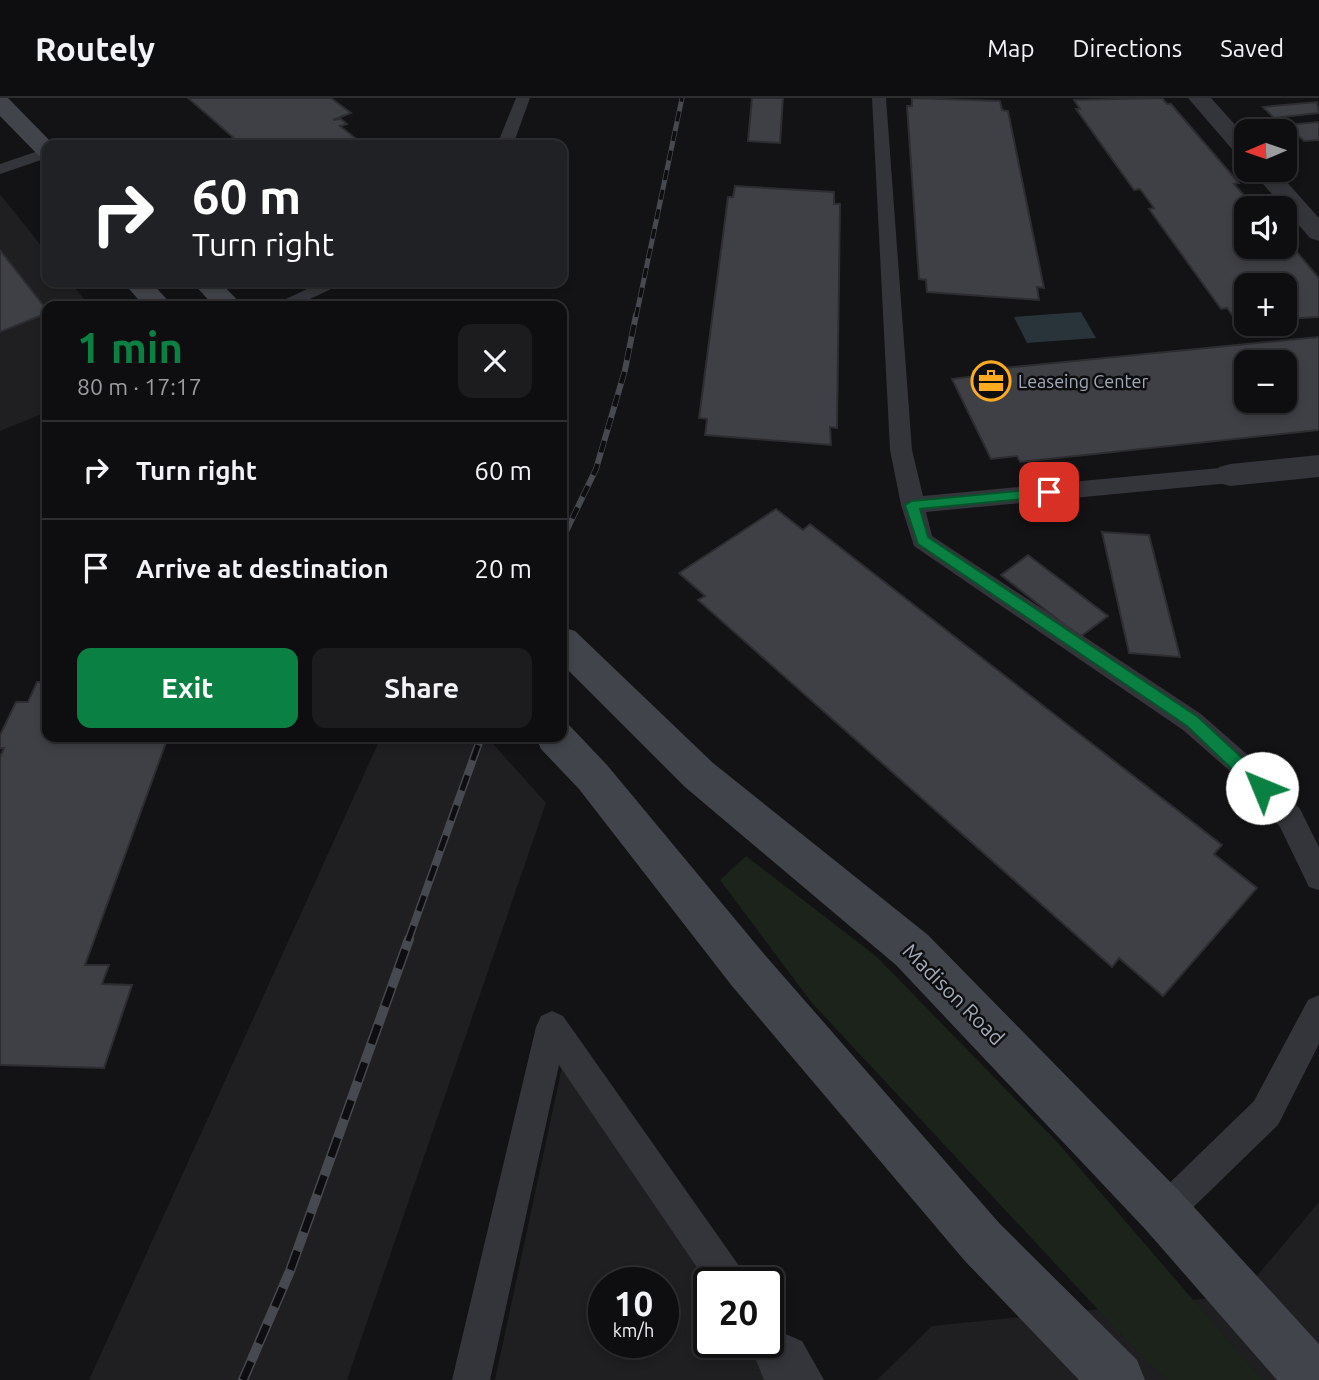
<!DOCTYPE html>
<meta charset="utf-8">
<style>
:root{--surface:#0e0e10;--page:#1c1c1e;--text:#f1f3f6;--muted:#9b9c9f;--line:#2e2e30;--accent:#0b8043}
body{margin:0;font-family:Ubuntu,sans-serif;background:var(--page);color:var(--text);height:100vh;display:flex;flex-direction:column;font-size:26px;white-space:nowrap}
*{box-sizing:border-box;margin:0}
p{font-size:23px;color:var(--muted)}
.icon{flex:none;width:38px;height:38px;fill:none;stroke:currentColor;stroke-width:2;stroke-linecap:round;stroke-linejoin:round}
.map{position:relative;flex:1;overflow:hidden}
.sheet{position:absolute;left:42px;top:203px;width:525px;height:441px;display:flex;flex-direction:column;background:var(--surface);border-radius:14px;box-shadow:0 4px 10px #0003,0 0 0 2px var(--line)}
.sheet>*{flex:none}
.hud{position:absolute;left:42px;top:42px;width:525px;height:147px;border-radius:14px;box-shadow:0 4px 10px #0003,0 0 0 2px var(--line);background:#202124;color:#fff;overflow:hidden}
.needle{width:46px;rotate:268deg}
.fabs{position:absolute;left:1234px;top:21px;display:grid;gap:14px}
.fabs a{display:grid;place-items:center;width:63px;height:63px;border-radius:14px;background:var(--surface);box-shadow:0 4px 10px #0003,0 0 0 2px var(--line);font-size:35px}
.speed{position:absolute;left:588px;top:1169px;display:flex;gap:14px;font-size:35px;font-weight:700;text-align:center}
.speed>*{display:grid;place-content:center;width:91px;height:91px;border-radius:50%;background:var(--surface);box-shadow:0 4px 10px #0003,0 0 0 2px var(--line);line-height:1}
.speed small{font-size:18px;font-weight:400}
.speed .limit{border:4px solid #111;border-radius:10px;background:#fff;color:#111}
.pin{position:absolute;display:grid;place-items:center;width:60px;height:60px;color:#fff;margin:-30px;border-radius:14px;box-shadow:0 4px 10px #0006}
.me{position:absolute;width:77px;margin:-38px;rotate:315deg;stroke-linejoin:round;filter:drop-shadow(0 0 5px #0008)}
.turn{display:flex;align-items:center;gap:24px;height:147px;padding:0 35px;font-size:32px}
.turn .icon{width:91px;height:91px;stroke-width:2.5}
.turn b{display:block;font-size:49px;line-height:60px}
.round{display:grid;place-items:center;flex:none;width:74px;height:74px;border-radius:14px;background:var(--page)}
.overview{display:flex;align-items:center;justify-content:space-between;height:119px;padding:0 35px}
h1{font-size:42px;font-weight:600;line-height:52px;color:var(--accent)}
.primary-button{display:flex;gap:14px;margin-top:auto;padding:14px 35px}
.primary-button a{flex:1;height:80px;border-radius:14px;background:var(--accent);color:#fff;font-size:28px;font-weight:600;line-height:80px;text-align:center}
.primary-button a+a{background:var(--page);color:var(--text)}
ul{padding:0;list-style:none}
li{display:flex;align-items:center;gap:21px;height:98px;padding:0 35px;border-top:2px solid var(--line)}
li div{flex:1}
li b{display:block;font-size:26px}
li em{font-style:normal}
header{display:flex;align-items:center;gap:42px;box-sizing:border-box;height:98px;padding:0 35px;background:var(--surface);border-bottom:2px solid var(--line)}
header strong{font-size:33px}
nav{display:flex;gap:38px;margin-inline-start:auto;font-size:24px}
.map>svg:first-child{display:block}
.built{fill:#1f1f22;fill-rule:evenodd}
.green{fill:#1b231b}
.water{fill:#28333a}
.building{fill:#3f4045;stroke:#2d2d31;stroke-width:2;fill-rule:evenodd}
.lines{fill:none;stroke-linecap:round;stroke-linejoin:round}
.lane{fill:#33353a;fill-rule:evenodd}
.street{fill:#33353a;fill-rule:evenodd}
.secondary{fill:#41444a;fill-rule:evenodd}
.rail-far3-casing{stroke:#46494f;stroke-width:5}
.rail-far2-casing{stroke:#46494f;stroke-width:6}
.rail-far1-casing{stroke:#46494f;stroke-width:8}
.rail-casing{stroke:#46494f;stroke-width:10}
.rail-far3{stroke:#0e0e10;stroke-width:3.5;stroke-dasharray:10;stroke-linecap:butt}
.rail-far2{stroke:#0e0e10;stroke-width:4.5;stroke-dasharray:12;stroke-linecap:butt}
.rail-far1{stroke:#0e0e10;stroke-width:5;stroke-dasharray:16;stroke-linecap:butt}
.rail{stroke:#0e0e10;stroke-width:7;stroke-dasharray:20;stroke-linecap:butt}
.route{fill:#0b8043;stroke:#07532c;stroke-width:2}
.labels{text-anchor:middle;dominant-baseline:central;stroke-width:5;stroke-linejoin:round;paint-order:stroke}
.far-poi-label{font-size:18px;fill:#a3aab7;stroke:#0e0e10;text-anchor:start}
.street-label{font-size:21px;fill:#a3aab7;stroke:#0e0e10}
</style>
<header>
<strong>Routely</strong>
<nav><a>Map</a><a>Directions</a><a>Saved</a></nav>
</header>
<div class="map">
<svg width="1319" height="1282" viewBox="0 0 1319 1282">
<rect width="100%" height="100%" fill="#131315"/>
<g class="built">
<path d="M 0,96 L 47,155 L 47,184 L 70,184 L 90,208 L 47,208 L 47,314 L 0,333 Z"/>
<path d="M 381,639 L 487,639 L 546,705 L 347,1282 L 89,1282 Z"/>
<path d="M 562,969 L 709,1185 L 709,1244 L 751,1244 L 770,1282 L 495,1282 ZM 604,1185 L 663,1185 L 663,1244 L 604,1244 Z"/>
<path d="M 1319,1104 L 1319,1282 L 877,1282 L 932,1228 L 1241,1197 Z"/>
</g>
<path class="green" d="M 746,758 L 877,859 L 1058,1045 L 1262,1282 L 1168,1282 L 1147,1264 L 812,905 L 720,782 Z"/>
<path class="water" d="M 1081,214 L 1096,240 L 1027,245 L 1014,219 Z"/>
<g class="building">
<path d="M 188,0 L 331,0 L 351,15 L 333,22 L 341,21 L 347,26 L 340,28 L 364,47 L 213,47 L 234,40 Z"/>
<path d="M 752,0 L 783,0 L 780,45 L 748,43 Z"/>
<path d="M 912,0 L 1000,3 L 1002,12 L 1008,13 L 1044,190 L 1037,189 L 1039,202 L 927,194 L 926,182 L 919,181 L 907,8 L 912,8 Z"/>
<path d="M 1162,0 L 1167,6 L 1171,6 L 1239,85 L 1234,86 L 1249,103 L 1254,103 L 1260,110 L 1246,110 L 1246,149 L 1284,149 L 1284,139 L 1319,180 L 1319,219 L 1284,221 L 1284,187 L 1246,187 L 1246,224 L 1238,225 L 1227,210 L 1221,211 L 1149,111 L 1154,110 L 1140,91 L 1134,92 L 1076,11 L 1080,11 L 1074,2 Z"/>
<path d="M 1317,4 L 1319,15 L 1274,20 L 1263,9 Z"/>
<path d="M 1319,24 L 1319,42 L 1304,43 L 1287,27 Z"/>
<path d="M 735,88 L 834,94 L 834,106 L 840,106 L 837,330 L 830,329 L 831,347 L 705,337 L 707,321 L 699,320 L 728,99 L 733,99 Z"/>
<path d="M 0,152 L 47,212 L 47,215 L 0,234 Z"/>
<path d="M 1319,239 L 1319,332 L 1020,364 L 1017,358 L 991,361 L 952,281 L 976,278 L 973,273 ZM 1246,264 L 1284,264 L 1284,303 L 1246,303 Z"/>
<path d="M 776,411 L 803,432 L 810,426 L 1222,747 L 1214,756 L 1257,790 L 1163,898 L 1119,860 L 1112,869 L 698,502 L 705,498 L 679,475 Z"/>
<path d="M 1102,434 L 1149,437 L 1180,559 L 1129,555 Z"/>
<path d="M 1028,457 L 1108,518 L 1080,539 L 1001,477 Z"/>
<path d="M 37,584 L 47,584 L 47,639 L 168,639 L 85,867 L 109,867 L 102,886 L 132,887 L 104,970 L 0,967 L 0,659 L 4,650 L 0,650 L 0,637 L 16,604 L 28,604 Z"/>
</g>
<g class="lines">
<g class="lane">
<path d="M 516,0 L 530,0 L 513,47 L 497,47 Z"/>
<path d="M 872,0 L 886,0 L 912,352 L 923,398 L 1230,369 L 1238,372 L 1241,377 L 1238,382 L 1230,385 L 926,414 L 932,438 L 1201,616 L 1258,666 L 1300,711 L 1319,749 L 1319,792 L 1309,789 L 1280,729 L 1240,682 L 1183,632 L 914,448 L 901,407 L 890,352 Z"/>
<path d="M 47,50 L 47,60 L 0,76 L 0,66 Z"/>
<path d="M 322,184 L 346,184 L 295,208 L 271,208 Z"/>
<path d="M 1319,897 L 1319,946 L 1278,1027 L 1176,1126 L 1164,1131 L 1152,1126 L 1147,1114 L 1152,1102 L 1254,1003 L 1308,902 Z"/>
<path d="M 552,913 L 563,918 L 742,1172 L 747,1185 L 709,1187 L 559,967 L 490,1282 L 452,1282 L 536,929 L 541,918 Z"/>
</g>
<g class="street">
<path d="M 1188,0 L 1211,0 L 1246,39 L 1246,60 L 1238,58 Z"/>
<path d="M 1251,72 L 1276,72 L 1319,120 L 1319,143 L 1310,140 Z"/>
<path d="M 1319,357 L 1319,379 L 1230,388 L 1219,385 L 1214,377 L 1219,369 L 1230,366 Z"/>
<path d="M 783,1235 L 802,1243 L 824,1282 L 764,1282 L 756,1262 L 763,1244 Z"/>
</g>
<g class="secondary">
<path d="M 0,0 L 8,0 L 54,47 L 47,47 L 47,60 L 39,58 L 0,18 Z"/>
<path d="M 123,184 L 151,184 L 173,208 L 144,208 Z"/>
<path d="M 192,184 L 220,184 L 243,208 L 214,208 Z"/>
<path d="M 562,529 L 575,533 L 713,665 L 928,837 L 1182,1096 L 1319,1246 L 1319,1282 L 1277,1282 L 1146,1132 L 896,867 L 685,689 L 562,566 Z"/>
<path d="M 562,625 L 569,627 L 607,667 L 764,856 L 1000,1126 L 1137,1262 L 1145,1282 L 1079,1282 L 964,1162 L 732,888 L 579,691 L 541,651 L 536,639 L 562,639 Z"/>
</g>
<g class="rail-far3-casing">
<path id="rail-far3" d="M 636,219 L 682,0"/>
</g>
<g class="rail-far2-casing">
<path id="rail-far2" d="M 562,442 L 596,371 L 625,272 L 636,217"/>
</g>
<g class="rail-far1-casing">
<path id="rail-far1" d="M 408,843 L 481,639"/>
</g>
<g class="rail-casing">
<path id="rail" d="M 243,1282 L 290,1173 L 409,841"/>
</g>
<use href="#rail-far3" class="rail-far3"/>
<use href="#rail-far2" class="rail-far2"/>
<use href="#rail-far1" class="rail-far1"/>
<use href="#rail" class="rail"/>
</g>
<path class="route" d="M 1049,390 L 1054,391 L 1054,398 L 920,411 L 928,439 L 1198,619 L 1268,684 L 1268,695 L 1257,695 L 1187,628 L 918,446 L 905,407 L 912,403 Z"/>
<defs>
<g id="office-ring" transform="scale(2.0125)"><circle r="9.5" fill="#0e0e10" stroke="#ffaa21" stroke-width="1.5"/><path d="M-6-3h4V-5.5h4V-3h4V5H-6ZM-1-4.5V-3h2v-1.5ZM-6 0V1H6V0Z" fill="#ffaa21"/></g>
</defs>
<g fill-rule="evenodd">
<use href="#office-ring" x="991" y="283"/>
</g>
<g class="labels">
<g class="far-poi-label">
<text x="1018" y="283">Leaseing Center</text>
</g>
<g class="street-label">
<text transform="translate(954 896) rotate(45)">Madison Road</text>
</g>
</g>
</svg>
<div class="fabs">
<a><svg class="needle" viewBox="-14 -14 28 28"><path d="M0-13l5 13h-10z" fill="#e53935"/><path d="M0 13l5-13h-10z" fill="#9b9c9f"/></svg></a>
<a><svg class="icon" aria-label="sound" viewBox="0 0 24 24"><path d="M4 9h4l5-4v14l-5-4H4zM17 9q2 3 0 6"/></svg></a>
<a>+</a>
<a>−</a>
</div>
<div class="speed"><div>10<small>km/h</small></div><div class="limit">20</div></div>
<div class="pin" style="left:1049px;top:394px;background:#d93025"><svg class="icon" aria-label="arrive" viewBox="0 0 24 24"><path d="M6 21V4h12l-3 4 3 4H6"/></svg></div>
<svg class="me" style="left:1262px;top:690px" viewBox="-20 -20 40 40"><circle r="19" fill="#fff"/><path d="M0-13L10 11 0 6-10 11z" fill="#0b8043"/></svg>
<div class="hud">
<div class="turn"><svg class="icon" aria-label="right" viewBox="0 0 24 24"><path d="M7 20v-9h11M14 6l5 5-5 5"/></svg><div><b>60 m</b>Turn right</div></div>
</div>
<section class="sheet">
<div class="overview"><div><h1>1 min</h1><p>80 m · 17:17</p></div><a class="round"><svg class="icon" aria-label="close" viewBox="0 0 24 24"><path d="M6 6l12 12M18 6L6 18"/></svg></a></div>
<ul>
<li><svg class="icon" aria-label="right" viewBox="0 0 24 24"><path d="M7 20v-9h11M14 6l5 5-5 5"/></svg><div><b>Turn right</b></div><em>60 m</em></li>
<li><svg class="icon" aria-label="arrive" viewBox="0 0 24 24"><path d="M6 21V4h12l-3 4 3 4H6"/></svg><div><b>Arrive at destination</b></div><em>20 m</em></li>
</ul>
<div class="primary-button"><a>Exit</a><a>Share</a></div>
</section>
</div>
